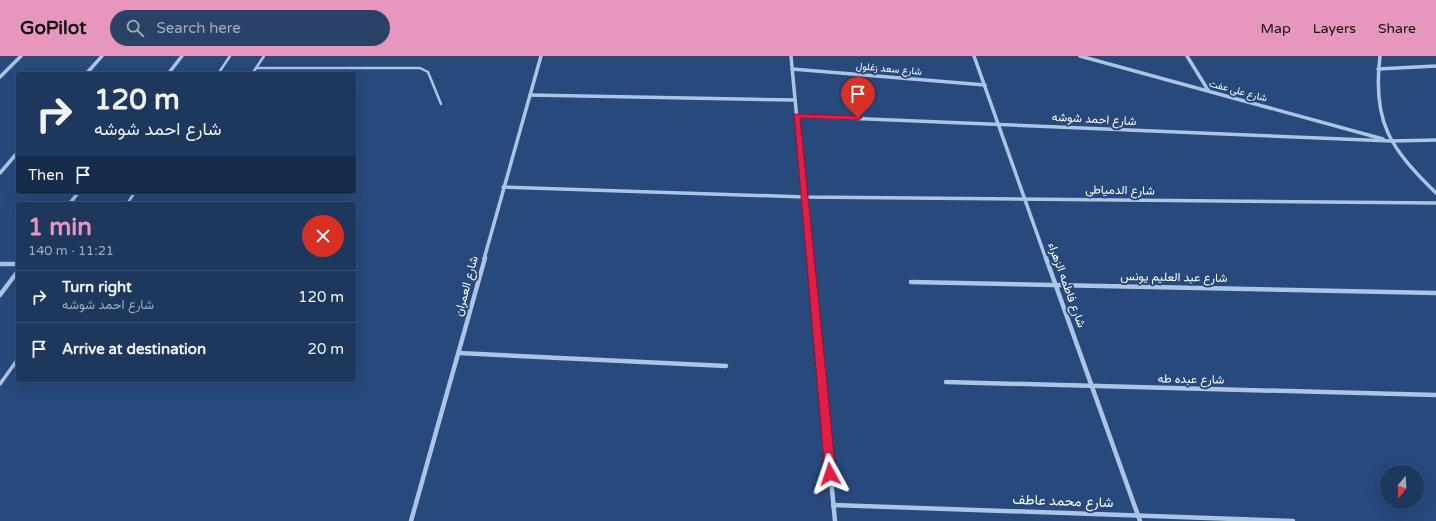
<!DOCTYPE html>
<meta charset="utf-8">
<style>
:root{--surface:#1d375d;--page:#2a4266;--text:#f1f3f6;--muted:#a0acbc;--line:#3b5172;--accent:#e797bd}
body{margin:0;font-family:"Varela Round",Vazirmatn,sans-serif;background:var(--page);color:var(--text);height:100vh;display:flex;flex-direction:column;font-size:15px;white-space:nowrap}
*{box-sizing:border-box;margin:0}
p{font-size:13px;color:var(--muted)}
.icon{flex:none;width:22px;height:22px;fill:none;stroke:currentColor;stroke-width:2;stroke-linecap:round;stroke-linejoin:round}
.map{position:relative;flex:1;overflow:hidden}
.side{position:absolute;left:16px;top:146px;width:340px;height:180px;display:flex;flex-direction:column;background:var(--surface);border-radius:4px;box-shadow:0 4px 16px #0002,0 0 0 1px var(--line)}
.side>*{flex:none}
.top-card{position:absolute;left:16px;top:16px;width:340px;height:122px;border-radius:4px;box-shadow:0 4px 16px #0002,0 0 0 1px var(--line);background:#1d375d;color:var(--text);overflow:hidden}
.needle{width:26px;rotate:198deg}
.tools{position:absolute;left:1380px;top:409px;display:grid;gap:8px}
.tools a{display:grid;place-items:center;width:44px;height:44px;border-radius:50%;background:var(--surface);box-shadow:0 4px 16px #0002,0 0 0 1px var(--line);font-size:20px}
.pin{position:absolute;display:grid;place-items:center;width:34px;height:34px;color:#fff;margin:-41px -17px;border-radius:50% 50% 50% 0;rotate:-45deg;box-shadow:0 0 4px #0007}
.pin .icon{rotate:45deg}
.me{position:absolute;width:44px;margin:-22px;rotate:355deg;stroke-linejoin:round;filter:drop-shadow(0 0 3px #0008)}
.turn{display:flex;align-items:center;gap:14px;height:84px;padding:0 12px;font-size:18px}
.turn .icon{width:52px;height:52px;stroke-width:2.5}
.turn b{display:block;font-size:28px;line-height:34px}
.then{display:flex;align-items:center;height:38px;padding:0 12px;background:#0003;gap:8px;font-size:15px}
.round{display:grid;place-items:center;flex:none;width:42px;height:42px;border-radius:21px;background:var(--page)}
.summary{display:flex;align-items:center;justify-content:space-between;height:68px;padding:0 12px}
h1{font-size:24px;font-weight:700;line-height:30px;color:var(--accent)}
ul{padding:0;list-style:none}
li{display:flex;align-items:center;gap:12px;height:52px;padding:0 12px;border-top:1px solid var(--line)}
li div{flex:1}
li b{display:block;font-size:15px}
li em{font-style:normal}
header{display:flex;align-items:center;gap:24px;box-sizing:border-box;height:56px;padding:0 20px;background:var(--accent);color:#111}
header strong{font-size:19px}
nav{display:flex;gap:22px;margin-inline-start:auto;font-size:14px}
.search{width:280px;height:36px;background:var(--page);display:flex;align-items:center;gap:10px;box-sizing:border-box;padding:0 14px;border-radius:22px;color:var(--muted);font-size:15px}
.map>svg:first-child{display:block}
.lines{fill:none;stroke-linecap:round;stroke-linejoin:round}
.lane-far1{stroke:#adc4e4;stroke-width:2.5}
.lane{stroke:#adc4e4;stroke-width:3.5}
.street-far1{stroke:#adc4e4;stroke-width:3.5}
.street{stroke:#adc4e4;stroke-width:4.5}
.route{fill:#e11d48;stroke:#92132f}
.labels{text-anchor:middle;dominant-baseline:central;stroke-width:4;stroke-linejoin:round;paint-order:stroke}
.far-street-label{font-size:10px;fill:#fff;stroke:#27497c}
.street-label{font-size:12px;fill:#fff;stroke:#27497c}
.near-street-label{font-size:14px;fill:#fff;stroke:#27497c}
</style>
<header>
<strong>GoPilot</strong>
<div class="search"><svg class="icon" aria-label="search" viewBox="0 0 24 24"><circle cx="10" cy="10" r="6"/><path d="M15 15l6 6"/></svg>Search here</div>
<nav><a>Map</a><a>Layers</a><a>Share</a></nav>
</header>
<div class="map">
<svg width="1436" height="465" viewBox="0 0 1436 465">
<rect width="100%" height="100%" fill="#27497c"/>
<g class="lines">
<g class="lane-far1">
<path d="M 256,12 L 420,12 L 428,16 L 441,48"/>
<path d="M 218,18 L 230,0"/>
<path d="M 252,18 L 264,0"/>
<path d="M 127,148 L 135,136"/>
</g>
<path class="lane" d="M 0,328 L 18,303"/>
<g class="street-far1">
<path d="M 791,0 L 810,203"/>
<path d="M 974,0 L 1046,203"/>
<path d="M 1080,0 L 1383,83"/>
<path d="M 1187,0 L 1208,34"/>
<path d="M 1380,0 C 1372,66 1390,92 1436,137"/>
<path d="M 792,13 L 985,29"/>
<path d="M 1378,13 L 1436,10"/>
<path d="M 86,18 L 102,0"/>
<path d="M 168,18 L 182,0"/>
<path d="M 0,21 L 21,0"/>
<path d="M 530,39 L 795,44"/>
<path d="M 796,60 L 1391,85 L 1436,84"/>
<path d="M 0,117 L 18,96"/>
<path d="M 503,131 L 804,141 L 1436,147"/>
<path d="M 69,148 L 79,136"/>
<path d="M 484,203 L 541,0"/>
</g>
<g class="street">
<path d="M 810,202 L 835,465"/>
<path d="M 1046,202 L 1140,465"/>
<path d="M 0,208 L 18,208"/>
<path d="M 911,226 L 1436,237"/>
<path d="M 0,239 L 18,215"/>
<path d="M 459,297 L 726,310"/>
<path d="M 946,326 L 1436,339"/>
<path d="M 833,449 L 1293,465"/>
<path d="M 411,465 L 485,202"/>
</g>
</g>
<path class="route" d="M 794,58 L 858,60 L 862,62 L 858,64 L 800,62 L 836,418 L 834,421 L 830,423 L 827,421 L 825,418 Z"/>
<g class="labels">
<g class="far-street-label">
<text transform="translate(889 13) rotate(5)">شارع سعد زغلول</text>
<text transform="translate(1238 35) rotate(15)">شارع على عفت</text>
</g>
<g class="street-label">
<text transform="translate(1094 63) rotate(3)">شارع احمد شوشه</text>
<text transform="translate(1120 134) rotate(1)">شارع الدمياطى</text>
<text transform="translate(1174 221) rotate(1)">شارع عبد العليم يونس</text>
<text transform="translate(1067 229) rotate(70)">شارع فاطمه الزهراء</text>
<text transform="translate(466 230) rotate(-75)">شارع العمران</text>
<text transform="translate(1191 323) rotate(1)">شارع عبده طه</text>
</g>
<g class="near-street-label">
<text transform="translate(1063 445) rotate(2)">شارع محمد عاطف</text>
</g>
</g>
</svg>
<div class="tools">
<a><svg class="needle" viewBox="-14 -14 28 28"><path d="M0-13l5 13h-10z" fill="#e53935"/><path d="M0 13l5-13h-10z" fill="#a0acbc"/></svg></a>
</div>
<div class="pin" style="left:858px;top:62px;background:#d93025"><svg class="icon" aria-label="arrive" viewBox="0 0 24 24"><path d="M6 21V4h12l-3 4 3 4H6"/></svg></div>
<svg class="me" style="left:830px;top:418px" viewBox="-20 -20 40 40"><path d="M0-17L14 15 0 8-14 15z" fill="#e11d48" stroke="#fff" stroke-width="4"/></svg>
<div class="top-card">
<div class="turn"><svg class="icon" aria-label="right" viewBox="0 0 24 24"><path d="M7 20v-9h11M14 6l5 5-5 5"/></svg><div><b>120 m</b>شارع احمد شوشه</div></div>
<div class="then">Then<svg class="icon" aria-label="arrive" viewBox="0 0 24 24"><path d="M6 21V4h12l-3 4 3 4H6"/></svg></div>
</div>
<section class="side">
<div class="summary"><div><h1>1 min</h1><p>140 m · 11:21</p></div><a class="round" style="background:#d93025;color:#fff"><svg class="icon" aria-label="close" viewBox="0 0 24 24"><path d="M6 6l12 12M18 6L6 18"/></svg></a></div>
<ul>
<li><svg class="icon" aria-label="right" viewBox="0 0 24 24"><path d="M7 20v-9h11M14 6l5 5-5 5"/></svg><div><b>Turn right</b><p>شارع احمد شوشه</p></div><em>120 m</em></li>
<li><svg class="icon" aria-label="arrive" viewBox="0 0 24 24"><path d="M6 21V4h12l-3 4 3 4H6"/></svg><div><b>Arrive at destination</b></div><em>20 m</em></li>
</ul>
</section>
</div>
